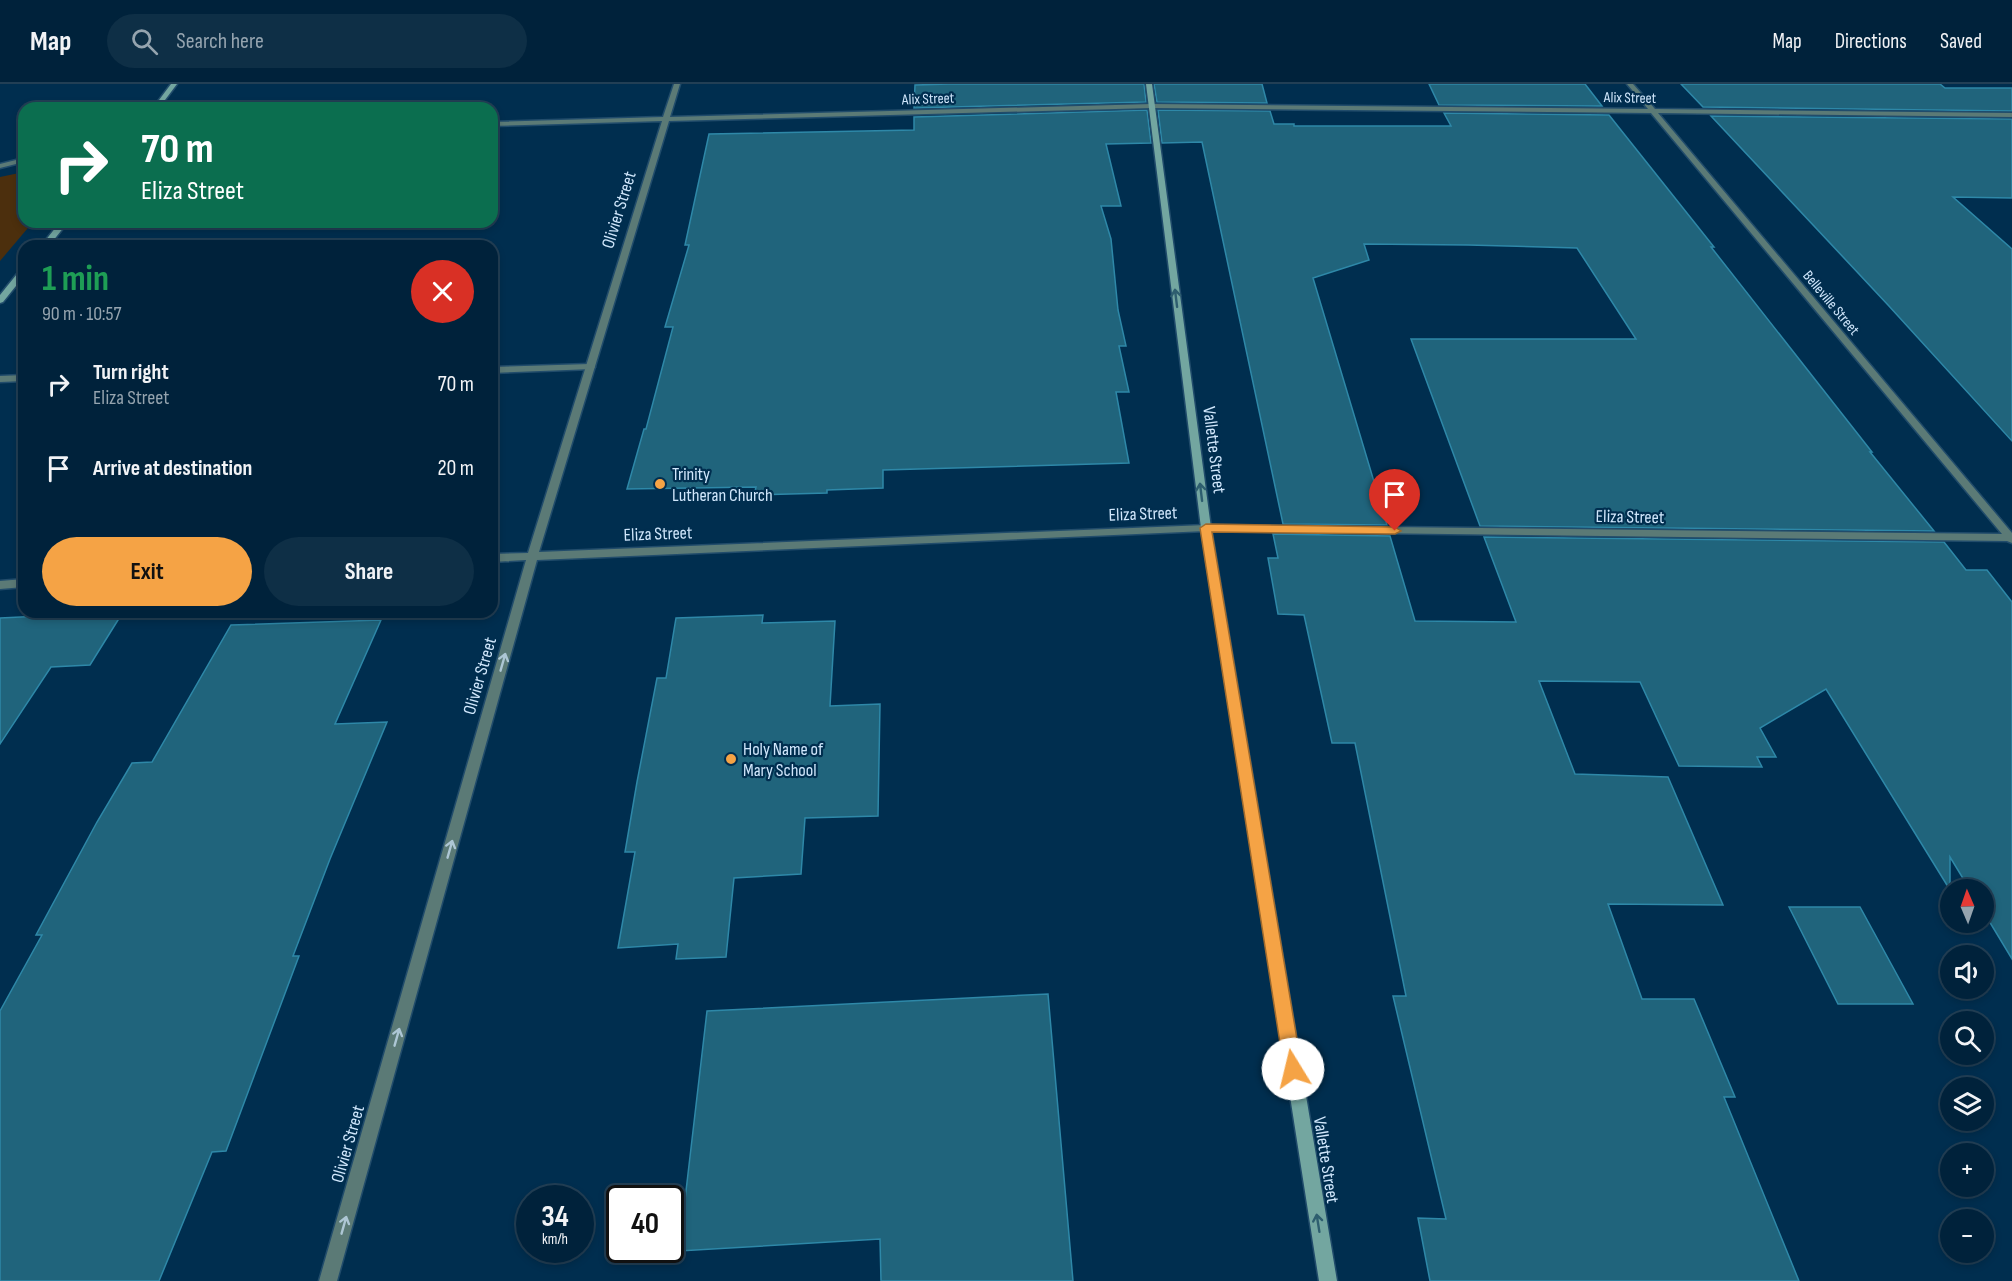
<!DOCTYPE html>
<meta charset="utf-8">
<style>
:root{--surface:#00223b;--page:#0e2f46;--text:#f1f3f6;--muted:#95a4af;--line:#223f55;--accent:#f5a345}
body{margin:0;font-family:"Sofia Sans Condensed",sans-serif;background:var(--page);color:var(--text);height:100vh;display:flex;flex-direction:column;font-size:22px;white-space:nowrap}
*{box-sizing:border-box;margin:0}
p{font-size:20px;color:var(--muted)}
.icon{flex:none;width:33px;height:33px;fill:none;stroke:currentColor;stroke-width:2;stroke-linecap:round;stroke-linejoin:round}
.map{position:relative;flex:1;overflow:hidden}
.drawer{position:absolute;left:18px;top:156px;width:480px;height:378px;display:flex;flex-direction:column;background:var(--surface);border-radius:18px;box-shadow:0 3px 9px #0003,0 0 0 2px var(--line)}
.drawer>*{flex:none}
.guide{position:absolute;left:18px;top:18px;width:480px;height:126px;border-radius:18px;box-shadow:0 3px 9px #0003,0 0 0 2px var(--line);background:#0b6e4f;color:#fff;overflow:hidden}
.needle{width:39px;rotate:358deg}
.controls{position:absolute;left:1940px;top:795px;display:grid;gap:12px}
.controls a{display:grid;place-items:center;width:54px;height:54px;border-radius:50%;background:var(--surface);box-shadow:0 3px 9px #0003,0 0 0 2px var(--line);font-size:30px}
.speed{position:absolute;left:516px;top:1101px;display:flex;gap:12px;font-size:30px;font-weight:700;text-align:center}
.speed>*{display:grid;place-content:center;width:78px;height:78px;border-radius:50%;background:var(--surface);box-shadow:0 3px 9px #0003,0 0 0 2px var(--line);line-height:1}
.speed small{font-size:15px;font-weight:400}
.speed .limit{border:3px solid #111;border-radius:9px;background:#fff;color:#111}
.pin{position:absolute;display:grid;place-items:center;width:51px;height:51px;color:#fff;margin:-62px -26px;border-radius:50% 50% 50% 0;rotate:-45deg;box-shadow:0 0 6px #0007}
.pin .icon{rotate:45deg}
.me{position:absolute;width:66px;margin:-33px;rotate:351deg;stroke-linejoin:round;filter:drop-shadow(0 0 4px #0008)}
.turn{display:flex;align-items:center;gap:21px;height:126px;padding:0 24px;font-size:27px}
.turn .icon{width:78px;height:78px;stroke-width:2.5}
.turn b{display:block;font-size:42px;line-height:51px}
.round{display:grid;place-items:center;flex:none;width:63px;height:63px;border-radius:32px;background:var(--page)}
.head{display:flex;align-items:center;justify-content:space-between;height:102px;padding:0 24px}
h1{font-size:36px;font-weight:700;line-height:45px;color:#1e9e55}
.button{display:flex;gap:12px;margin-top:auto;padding:12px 24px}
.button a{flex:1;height:69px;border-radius:36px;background:var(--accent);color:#111;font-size:24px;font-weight:700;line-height:69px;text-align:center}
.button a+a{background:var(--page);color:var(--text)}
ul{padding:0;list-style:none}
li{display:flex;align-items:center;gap:18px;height:84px;padding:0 24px}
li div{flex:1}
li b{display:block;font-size:22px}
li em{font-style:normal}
header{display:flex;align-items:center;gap:36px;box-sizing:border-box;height:84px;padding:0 30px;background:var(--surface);border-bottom:2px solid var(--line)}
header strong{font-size:28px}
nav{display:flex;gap:33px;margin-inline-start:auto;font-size:21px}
.search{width:420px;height:54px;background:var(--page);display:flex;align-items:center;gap:15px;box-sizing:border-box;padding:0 21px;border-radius:33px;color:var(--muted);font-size:22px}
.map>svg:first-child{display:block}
.green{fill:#4c2f0d}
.building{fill:#20647c;stroke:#2e88a8;stroke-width:1.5}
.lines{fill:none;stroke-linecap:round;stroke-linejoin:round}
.lane-casing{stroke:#214c6b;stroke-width:3}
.street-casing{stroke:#214c6b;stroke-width:3}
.secondary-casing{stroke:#214c6b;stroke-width:3}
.lane{fill:#5b7a76;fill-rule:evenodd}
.street{fill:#5b7a76;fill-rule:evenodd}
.secondary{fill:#73a6a0;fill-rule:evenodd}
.oneway{stroke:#2e5e6f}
.oneway2{stroke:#adc6d4}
.route{fill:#f5a345;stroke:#9f6a2d;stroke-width:1.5}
.poi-dot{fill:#f5a345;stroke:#002e4f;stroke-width:2}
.labels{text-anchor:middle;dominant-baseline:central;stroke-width:4.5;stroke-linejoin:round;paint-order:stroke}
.far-street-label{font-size:15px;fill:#d0e7fc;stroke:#002e4f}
.street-label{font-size:18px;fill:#d0e7fc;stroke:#002e4f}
.poi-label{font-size:18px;fill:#d0e7fc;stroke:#002e4f;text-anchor:start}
</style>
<header>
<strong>Map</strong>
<div class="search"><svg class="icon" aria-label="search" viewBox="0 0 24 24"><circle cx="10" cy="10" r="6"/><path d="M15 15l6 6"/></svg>Search here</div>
<nav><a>Map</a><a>Directions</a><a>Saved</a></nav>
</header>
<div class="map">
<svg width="2012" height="1197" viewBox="0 0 2012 1197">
<rect width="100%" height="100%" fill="#002e4f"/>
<path class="green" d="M 24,88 L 24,138 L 33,138 L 0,177 L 0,93 Z"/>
<g class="building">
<path d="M 949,0 L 1144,0 L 1146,18 L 914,24 L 915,1 Z"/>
<path d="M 1154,0 L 1262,0 L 1267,19 L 1157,18 Z"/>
<path d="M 1429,0 L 1585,0 L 1602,22 L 1439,21 Z"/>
<path d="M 1681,0 L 1940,0 L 1945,4 L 2012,4 L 2012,27 L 1703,23 Z"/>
<path d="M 1147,26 L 1151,59 L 1106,60 L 1121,122 L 1101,122 L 1111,155 L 1118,226 L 1126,262 L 1119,262 L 1129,308 L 1116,308 L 1129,379 L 883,386 L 883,404 L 827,406 L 827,409 L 754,411 L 756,403 L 627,405 L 644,345 L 646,345 L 673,243 L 665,243 L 689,161 L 685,161 L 709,50 L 914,46 L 914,33 Z"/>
<path d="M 1158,26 L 1270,27 L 1274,40 L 1294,40 L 1294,42 L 1451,42 L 1444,29 L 1609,31 L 1714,163 L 1711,163 L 1872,368 L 1870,368 L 1934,447 L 1480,442 L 1411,255 L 1636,255 L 1577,164 L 1468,161 L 1364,160 L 1369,176 L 1313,194 L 1387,441 L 1283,440 L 1202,58 L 1162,59 Z"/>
<path d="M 1711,32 L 2012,35 L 2012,114 L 1953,113 L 2012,165 L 2012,357 L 1888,221 Z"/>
<path d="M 1273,450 L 1390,452 L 1415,537 L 1516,538 L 1484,453 L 1944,458 L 1966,486 L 1987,486 L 2012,518 L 2012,875 L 1983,827 L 1983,806 L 1970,806 L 1950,773 L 1950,806 L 1826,605 L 1760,644 L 1776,673 L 1757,673 L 1762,683 L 1679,682 L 1640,598 L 1539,597 L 1575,690 L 1668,693 L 1723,821 L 1608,820 L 1642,915 L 1694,915 L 1735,1013 L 1724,1013 L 1799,1197 L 1430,1197 L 1418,1134 L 1446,1135 L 1393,912 L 1406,912 L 1355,659 L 1332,659 L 1304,531 L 1278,530 L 1268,474 L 1278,474 Z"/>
<path d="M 123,528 L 90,581 L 51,583 L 0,660 L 0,534 Z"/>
<path d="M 763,531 L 762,539 L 835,537 L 830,622 L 880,620 L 878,732 L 805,734 L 801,790 L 734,794 L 726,873 L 676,875 L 678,860 L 618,864 L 635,768 L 625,768 L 637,698 L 657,594 L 666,594 L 676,534 Z"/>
<path d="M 381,536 L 335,640 L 387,638 L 330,775 L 293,872 L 299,872 L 226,1067 L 212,1068 L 159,1197 L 0,1197 L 0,927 L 42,851 L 36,851 L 97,738 L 132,679 L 152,678 L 231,541 Z"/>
<path d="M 1789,823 L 1860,823 L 1913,920 L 1838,920 Z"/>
<path d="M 1048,910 L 1073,1197 L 881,1197 L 880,1155 L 679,1167 L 707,927 Z"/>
</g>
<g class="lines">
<g class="lane-casing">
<g id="lane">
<path d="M 590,280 L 595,283 L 593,285 L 492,289 L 492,283 Z"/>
<path d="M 24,291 L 24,297 L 0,298 L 0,292 Z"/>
</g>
</g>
<g class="street-casing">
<g id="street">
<path d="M 674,0 L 680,0 L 670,33 L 1152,20 L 1648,25 L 1627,0 L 1633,0 L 1655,25 L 2012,29 L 2012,33 L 1658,29 L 2012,449 L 2012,459 L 2007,457 L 1206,447 L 537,476 L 337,1197 L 319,1197 L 526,476 L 492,478 L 492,470 L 528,469 L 662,37 L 492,42 L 492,38 L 663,33 ZM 1152,24 L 1651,29 L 2002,450 L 1206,441 L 539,468 L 669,37 Z"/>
<path d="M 24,74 L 24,78 L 0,84 L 0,80 Z"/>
<path d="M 24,495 L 24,503 L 0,505 L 0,497 Z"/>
</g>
</g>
<g class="secondary-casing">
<g id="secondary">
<path d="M 171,0 L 177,0 L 159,24 L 153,24 Z"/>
<path d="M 1146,0 L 1152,0 L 1211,444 L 1337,1197 L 1319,1197 L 1201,444 Z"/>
<path d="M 60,138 L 68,138 L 49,162 L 41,162 Z"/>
<path d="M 21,185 L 24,185 L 24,192 L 3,218 L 0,219 L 0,211 Z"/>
</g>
</g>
<use href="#lane" class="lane"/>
<use href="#street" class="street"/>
<use href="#secondary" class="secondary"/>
</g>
<defs><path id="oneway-shaft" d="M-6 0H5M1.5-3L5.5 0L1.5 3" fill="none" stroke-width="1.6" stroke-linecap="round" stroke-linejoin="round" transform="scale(1.5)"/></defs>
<g class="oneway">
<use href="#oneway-shaft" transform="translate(1176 214) rotate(-97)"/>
<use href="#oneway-shaft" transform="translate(1201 408) rotate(-97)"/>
<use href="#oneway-shaft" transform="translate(1318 1139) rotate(-99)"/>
</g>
<g class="oneway2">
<use href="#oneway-shaft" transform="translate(503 578) rotate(-74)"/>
<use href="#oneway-shaft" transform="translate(450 765) rotate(-74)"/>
<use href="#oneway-shaft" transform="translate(397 953) rotate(-74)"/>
<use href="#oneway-shaft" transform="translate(344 1141) rotate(-74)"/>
</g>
<path class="route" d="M 1206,440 L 1395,443 L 1401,447 L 1395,450 L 1212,448 L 1302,985 L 1299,991 L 1293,993 L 1287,991 L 1284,985 L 1200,444 Z"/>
<g class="poi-dot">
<circle cx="660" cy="400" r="6"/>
<circle cx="731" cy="675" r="6"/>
</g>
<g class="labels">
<g class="far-street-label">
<text transform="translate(1630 14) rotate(1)">Alix Street</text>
<text transform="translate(928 15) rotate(-2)">Alix Street</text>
<text transform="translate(1831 219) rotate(50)">Belleville Street</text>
</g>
<g class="street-label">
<text transform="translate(619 126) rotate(-73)">Olivier Street</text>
<text transform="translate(1214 366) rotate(83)">Vallette Street</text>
<text transform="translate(1143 430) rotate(-2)">Eliza Street</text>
<text transform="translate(1630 433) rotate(1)">Eliza Street</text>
<text transform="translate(658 450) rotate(-2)">Eliza Street</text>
<text transform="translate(480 592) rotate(-74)">Olivier Street</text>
<text transform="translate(348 1060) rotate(-74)">Olivier Street</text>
<text transform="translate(1326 1076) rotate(81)">Vallette Street</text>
</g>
<g class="poi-label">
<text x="672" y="390">Trinity<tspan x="672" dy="21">Lutheran Church</tspan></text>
<text x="743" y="665">Holy Name of<tspan x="743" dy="21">Mary School</tspan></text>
</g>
</g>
</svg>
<div class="controls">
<a><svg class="needle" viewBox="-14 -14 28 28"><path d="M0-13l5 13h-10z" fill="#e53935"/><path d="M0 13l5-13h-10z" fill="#95a4af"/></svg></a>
<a><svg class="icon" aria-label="sound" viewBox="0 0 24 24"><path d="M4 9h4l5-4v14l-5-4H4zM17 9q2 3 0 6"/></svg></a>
<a><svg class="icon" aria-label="search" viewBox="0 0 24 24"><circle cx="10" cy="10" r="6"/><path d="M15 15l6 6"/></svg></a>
<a><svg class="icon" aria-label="layers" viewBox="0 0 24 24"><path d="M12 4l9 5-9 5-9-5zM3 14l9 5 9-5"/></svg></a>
<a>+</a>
<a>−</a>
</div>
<div class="speed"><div>34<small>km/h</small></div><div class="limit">40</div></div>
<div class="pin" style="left:1395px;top:447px;background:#d93025"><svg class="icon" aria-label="arrive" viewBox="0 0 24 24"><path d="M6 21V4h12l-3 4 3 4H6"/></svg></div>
<svg class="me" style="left:1293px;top:985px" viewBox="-20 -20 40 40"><circle r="19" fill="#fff"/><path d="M0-13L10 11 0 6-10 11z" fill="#f5a345"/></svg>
<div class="guide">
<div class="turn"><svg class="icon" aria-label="right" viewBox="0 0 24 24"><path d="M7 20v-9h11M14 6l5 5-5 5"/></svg><div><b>70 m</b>Eliza Street</div></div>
</div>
<section class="drawer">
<div class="head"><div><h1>1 min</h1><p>90 m · 10:57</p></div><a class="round" style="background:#d93025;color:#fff"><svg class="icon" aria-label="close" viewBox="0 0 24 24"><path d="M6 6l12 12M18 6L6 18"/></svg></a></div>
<ul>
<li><svg class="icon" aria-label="right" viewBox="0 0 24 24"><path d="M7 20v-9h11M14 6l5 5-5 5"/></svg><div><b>Turn right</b><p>Eliza Street</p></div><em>70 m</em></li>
<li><svg class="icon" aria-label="arrive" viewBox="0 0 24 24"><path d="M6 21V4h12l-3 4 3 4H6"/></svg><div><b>Arrive at destination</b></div><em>20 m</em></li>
</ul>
<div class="button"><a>Exit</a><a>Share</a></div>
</section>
</div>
